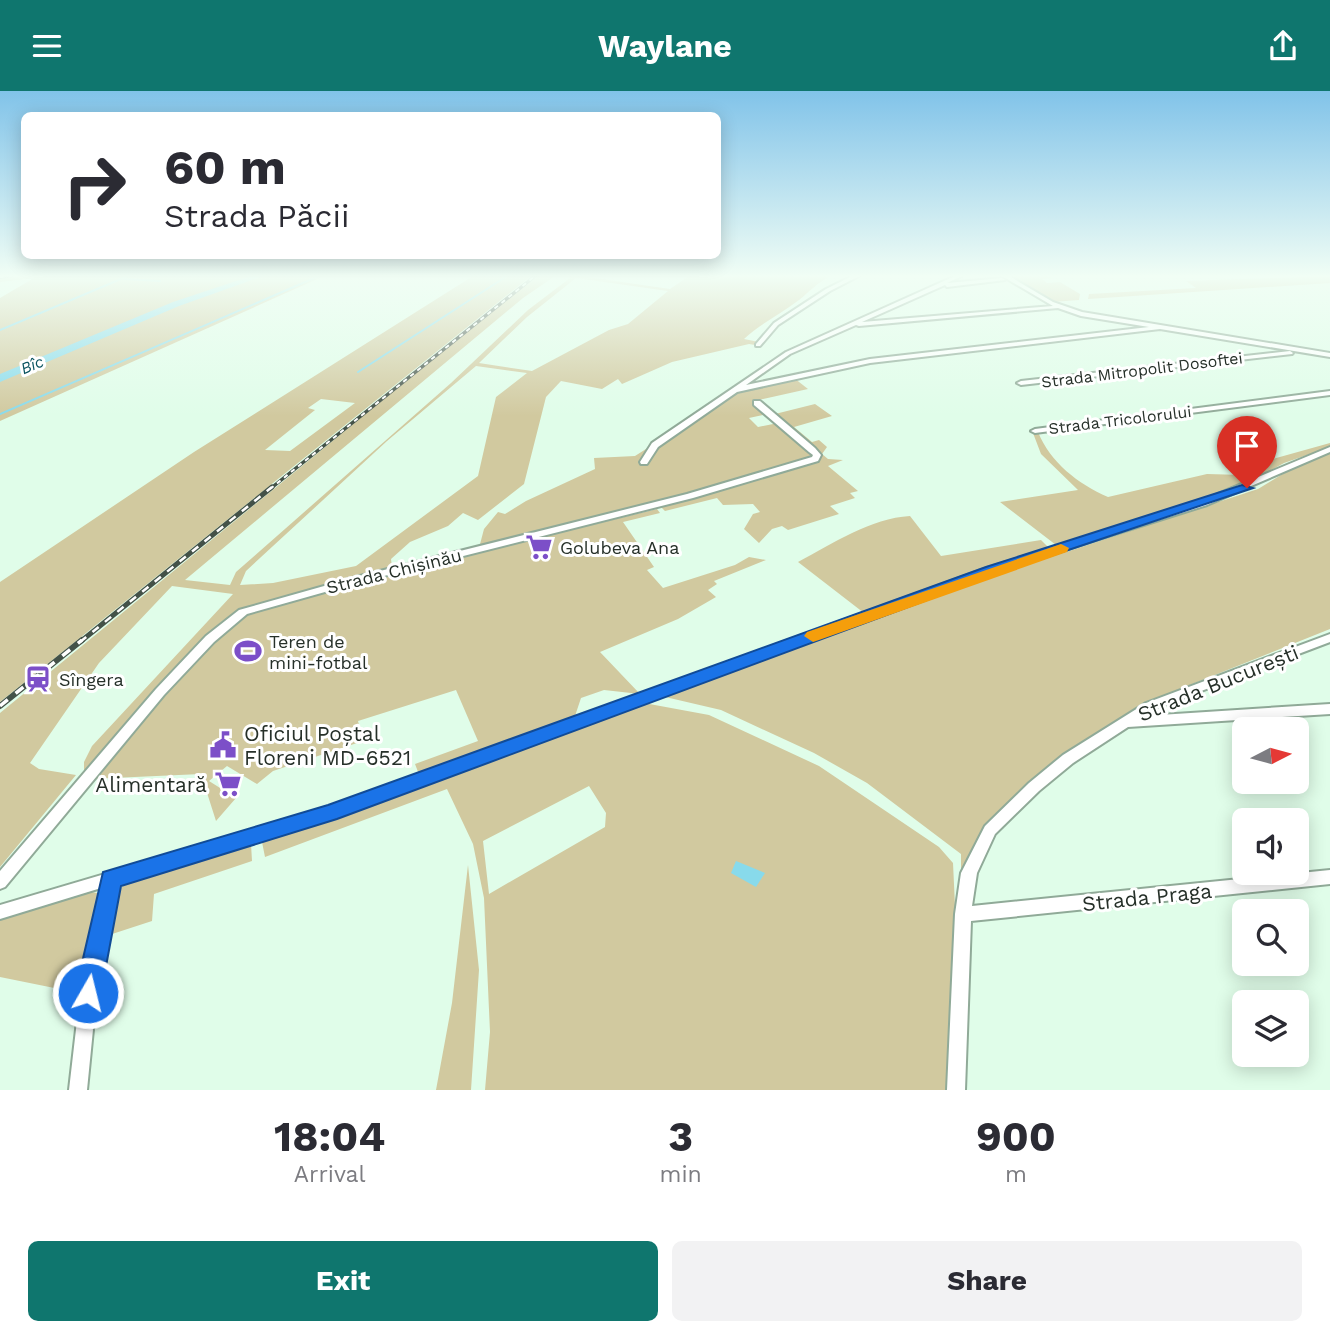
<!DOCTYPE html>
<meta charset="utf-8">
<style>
:root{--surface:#fff;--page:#f2f2f3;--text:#2b2b33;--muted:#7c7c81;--accent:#0f766e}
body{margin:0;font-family:"Work Sans",sans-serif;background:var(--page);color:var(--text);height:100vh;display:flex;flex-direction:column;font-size:26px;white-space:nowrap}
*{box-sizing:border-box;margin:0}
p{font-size:23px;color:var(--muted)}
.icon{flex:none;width:38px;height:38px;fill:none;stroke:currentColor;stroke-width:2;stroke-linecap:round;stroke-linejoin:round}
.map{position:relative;height:999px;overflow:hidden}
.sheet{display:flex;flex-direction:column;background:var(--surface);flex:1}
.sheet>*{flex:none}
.hud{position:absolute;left:21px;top:21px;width:700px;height:147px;border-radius:10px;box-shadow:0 4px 18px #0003;background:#fff;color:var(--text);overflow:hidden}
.needle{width:46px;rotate:84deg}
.buttons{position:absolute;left:1232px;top:626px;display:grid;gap:14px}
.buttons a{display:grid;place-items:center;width:77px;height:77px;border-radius:10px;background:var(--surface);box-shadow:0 4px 18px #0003;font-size:35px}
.pin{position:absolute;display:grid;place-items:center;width:60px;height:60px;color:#fff;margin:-72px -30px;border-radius:50% 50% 50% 0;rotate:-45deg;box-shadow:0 0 7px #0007}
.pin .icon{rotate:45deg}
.me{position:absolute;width:77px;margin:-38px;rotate:8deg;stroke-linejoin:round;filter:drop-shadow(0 0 5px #0008)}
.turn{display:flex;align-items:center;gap:24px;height:147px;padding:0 28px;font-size:32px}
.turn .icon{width:91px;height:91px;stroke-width:2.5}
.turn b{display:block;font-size:49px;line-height:60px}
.eta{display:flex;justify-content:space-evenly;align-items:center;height:119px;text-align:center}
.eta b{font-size:42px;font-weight:700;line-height:49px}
.action{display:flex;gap:14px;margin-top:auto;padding:14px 28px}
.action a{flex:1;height:80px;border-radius:10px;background:var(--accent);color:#fff;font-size:28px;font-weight:700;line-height:80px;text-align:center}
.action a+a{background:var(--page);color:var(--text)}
header{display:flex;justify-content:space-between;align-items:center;height:91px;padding:0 28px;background:var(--accent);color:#fff;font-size:32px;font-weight:700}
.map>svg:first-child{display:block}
.green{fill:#d1c99f;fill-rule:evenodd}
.water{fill:#88daeb}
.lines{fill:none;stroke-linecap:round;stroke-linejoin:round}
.stream{stroke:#88daeb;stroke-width:2}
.river{fill:#88daeb;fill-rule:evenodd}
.minor-casing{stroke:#90aa98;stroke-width:4}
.minor{fill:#fff;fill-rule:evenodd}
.rail-far2-casing{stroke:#445248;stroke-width:3.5}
.rail-far1-casing{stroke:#445248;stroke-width:5}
.rail-casing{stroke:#445248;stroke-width:6}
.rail-far2{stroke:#fff;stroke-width:2;stroke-dasharray:4.5;stroke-linecap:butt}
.rail-far1{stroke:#fff;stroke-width:2.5;stroke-dasharray:8;stroke-linecap:butt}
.rail{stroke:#fff;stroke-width:3.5;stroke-dasharray:10;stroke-linecap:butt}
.route{fill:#1a73e8;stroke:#114b97;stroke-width:2}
.slow{fill:#f59e0b}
.labels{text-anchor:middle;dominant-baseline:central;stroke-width:6;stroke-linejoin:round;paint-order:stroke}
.far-water-label{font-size:16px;font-style:italic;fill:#0b5460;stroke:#fff}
.far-street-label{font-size:16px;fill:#263029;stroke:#fff}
.poi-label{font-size:18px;fill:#263029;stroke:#fff;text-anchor:start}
.street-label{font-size:18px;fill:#263029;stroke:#fff}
.near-street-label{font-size:21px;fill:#263029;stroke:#fff}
.near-poi-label{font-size:21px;fill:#263029;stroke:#fff;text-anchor:start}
</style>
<header><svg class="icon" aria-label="menu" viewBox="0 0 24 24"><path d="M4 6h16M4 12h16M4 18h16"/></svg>Waylane<svg class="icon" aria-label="share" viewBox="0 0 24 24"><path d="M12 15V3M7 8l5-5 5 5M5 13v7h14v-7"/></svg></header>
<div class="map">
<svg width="1330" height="999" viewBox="0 0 1330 999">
<rect width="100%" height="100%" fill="#e0fde9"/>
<g class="green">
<path d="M 21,185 L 324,185 L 0,330 L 0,207 L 34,187 L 0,191 L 0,187 Z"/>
<path d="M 473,185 L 531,185 L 0,611 L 0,491 L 194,361 ZM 321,308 L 355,312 L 290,360 L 265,359 L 315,319 L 308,317 Z"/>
<path d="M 538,185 L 555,185 L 523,207 L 185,489 L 230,494 L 236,481 L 451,292 L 528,219 L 570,187 L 567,185 L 581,185 L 670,198 L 689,185 L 831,185 C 818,191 810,200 799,209 C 781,223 761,232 744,248 L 759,251 L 755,254 L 749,253 L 672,271 L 622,293 L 618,288 L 602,298 L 561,290 L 546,306 L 524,393 L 478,429 L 463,422 L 448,435 L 410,451 L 391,468 L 392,477 L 234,523 L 221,531 L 180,575 L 84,682 L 84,671 L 92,655 L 233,503 L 172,495 L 99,572 L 30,672 L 39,678 L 76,684 L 0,776 L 0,622 L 478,231 ZM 576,187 L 668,200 L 628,233 L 609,239 L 532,280 L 479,272 L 527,226 ZM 476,275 L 527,282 L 496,306 L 478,385 L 356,475 L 273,492 L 240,494 L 246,480 L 387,350 Z"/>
<path d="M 1007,185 L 1049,185 L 1052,187 L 1042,188 L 1047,192 L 1060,191 L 1080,203 L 1079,209 L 1052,211 Z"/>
<path d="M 1330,185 L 1330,192 L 1088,208 L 1089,203 L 1196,197 L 1186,190 Z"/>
<path d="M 794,287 L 808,298 L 754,310 L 768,323 L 749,327 L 758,336 L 778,332 L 813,364 L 807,371 L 479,457 L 484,438 L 498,421 L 505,423 L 526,410 L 595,378 L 594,367 L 635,365 L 737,300 Z"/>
<path d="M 815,313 L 832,325 L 794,336 L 812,351 L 819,349 L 827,356 L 822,363 L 828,368 L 843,369 L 828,375 L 858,400 L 850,402 L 855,407 L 830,415 L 839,423 L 788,439 L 782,435 L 772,438 L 759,452 L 744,438 L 753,423 L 760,421 L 753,413 L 723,414 L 717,407 L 665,420 L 661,416 L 818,371 L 820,363 L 775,323 Z"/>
<path d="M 1038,341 C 1050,371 1078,393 1108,406 L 1207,383 L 1243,384 L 1269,369 L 1330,352 L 1330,356 L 1284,372 L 1244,394 L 1056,454 L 1000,411 L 1078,399 L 1041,363 L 1033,342 Z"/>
<path d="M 1330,362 L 1330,538 L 1147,611 L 1076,655 L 993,725 L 967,769 L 961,811 L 961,763 L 867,692 L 814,662 L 721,619 L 661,605 L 999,483 L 1258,398 L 1289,379 Z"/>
<path d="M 657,418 L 660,422 L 623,431 L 654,476 L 647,479 L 663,497 L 735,474 L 749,466 L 766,469 L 714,490 L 717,493 L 708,499 L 716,506 L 678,528 L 600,561 L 640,603 L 604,599 L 581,607 L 574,628 L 420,686 L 415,673 L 478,650 L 456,599 L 358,630 L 363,650 L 273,680 L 257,693 L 227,675 L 209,690 L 236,707 L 216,730 L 201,683 L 90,688 L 223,540 L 253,520 L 348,493 Z"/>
<path d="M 910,425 L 941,465 L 1041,449 L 1049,457 L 864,522 L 798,471 C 832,453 871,427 910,425 Z"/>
<path d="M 644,612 L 709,624 L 819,675 L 939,756 L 953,772 L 956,836 L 951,999 L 485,999 L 490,941 L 484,807 L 473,753 L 447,698 L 265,766 L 262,751 L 442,689 ZM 589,695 L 606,722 L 605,736 L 489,803 L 483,750 Z"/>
<path d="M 251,753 L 252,770 L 154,803 L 152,830 L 106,845 L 110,813 L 127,789 Z"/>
<path d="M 468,774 L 479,879 L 471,999 L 436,999 L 452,912 Z"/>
<path d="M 86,800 L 97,802 L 100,809 L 79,902 L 0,886 L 0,827 Z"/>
</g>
<path class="water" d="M 736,770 L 765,782 L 756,796 L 731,782 Z"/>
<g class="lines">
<g class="stream">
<path d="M 124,188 L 160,190"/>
<path d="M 0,239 L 128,185"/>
<path d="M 358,281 L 507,185"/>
<path d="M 0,323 L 319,185"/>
</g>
<path class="river" d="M 251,185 L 263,185 L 179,215 L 0,291 L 0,283 L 173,211 Z"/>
<g class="minor-casing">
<g id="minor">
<path d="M 852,185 L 859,185 L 830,200 L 778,234 L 760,255 L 756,255 L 756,253 L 774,232 L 826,198 Z"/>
<path d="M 955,185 L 962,185 L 947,192 L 1002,187 L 1005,189 L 947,196 L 945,194 L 862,231 L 1053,215 L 1002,185 L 1009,185 L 1053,211 L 1082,221 L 1330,262 L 1330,266 L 1160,238 L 870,272 L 737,301 L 658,356 L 647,373 L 641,373 L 640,371 L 652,352 L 786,261 ZM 1058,217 L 1081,225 L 1149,236 L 870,268 L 746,294 L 790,263 L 856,234 L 859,235 Z"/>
<path d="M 1290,260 L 1293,262 L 1292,263 L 1021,294 L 1017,292 L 1021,290 Z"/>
<path d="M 1330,300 L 1330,304 L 1035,342 L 1031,340 L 1035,338 Z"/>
<path d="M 754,310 L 760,310 L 815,357 L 821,364 L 818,370 L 693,407 L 364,490 L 247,523 L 214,551 L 164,604 L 5,796 L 0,798 L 0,780 L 156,598 L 206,545 L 239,519 L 356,486 L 687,403 L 812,366 L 813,364 L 809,361 L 754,314 Z"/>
<path d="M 1330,356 L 1330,361 L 1207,414 L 995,481 L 335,726 L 118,792 L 99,878 L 87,999 L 69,999 L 83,878 L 101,797 L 0,828 L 0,814 L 328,717 L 987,477 L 1201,410 Z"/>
<path d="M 1330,543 L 1330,551 L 1154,618 L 1144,625 L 1330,613 L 1330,623 L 1128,636 L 1073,672 L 1039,700 L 995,743 L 977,782 L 972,815 L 1330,779 L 1330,793 L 971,830 L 965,999 L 947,999 L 955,823 L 961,782 L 985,735 L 1029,692 L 1063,664 L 1146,612 Z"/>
</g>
</g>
<use href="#minor" class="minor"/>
<g class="rail-far2-casing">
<g id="rail-far2">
<path d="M 0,186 L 11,185"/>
<path d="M 270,398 L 535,185"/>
</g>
</g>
<g class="rail-far1-casing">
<path id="rail-far1" d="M 80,551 L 272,396"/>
</g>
<g class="rail-casing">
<path id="rail" d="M 0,615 L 82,549"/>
</g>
<use href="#rail-far2" class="rail-far2"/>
<use href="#rail-far1" class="rail-far1"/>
<use href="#rail" class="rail"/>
</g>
<linearGradient id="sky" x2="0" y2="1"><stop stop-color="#81c3e9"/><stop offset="0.57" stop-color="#f1fef5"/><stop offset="1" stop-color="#f1fef5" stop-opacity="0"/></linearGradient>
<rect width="1330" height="325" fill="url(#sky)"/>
<path class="route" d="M 1242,394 L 1253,397 L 997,483 L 337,728 L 121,795 L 101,902 L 97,912 L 88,915 L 79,912 L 75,902 L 103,781 L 328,714 L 986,476 Z"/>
<path class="slow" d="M 1061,453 L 1069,457 L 1067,461 L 819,549 L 813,551 L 804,545 L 807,541 Z"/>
<defs>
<g id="supermarket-bare" transform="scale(2.1)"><path d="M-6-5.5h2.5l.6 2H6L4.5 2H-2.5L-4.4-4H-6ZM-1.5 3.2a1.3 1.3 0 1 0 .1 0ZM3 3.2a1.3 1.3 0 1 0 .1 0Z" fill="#7c4fc8" stroke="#fff" stroke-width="2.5" paint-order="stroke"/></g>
<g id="stadium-bare" transform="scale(2.1)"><path d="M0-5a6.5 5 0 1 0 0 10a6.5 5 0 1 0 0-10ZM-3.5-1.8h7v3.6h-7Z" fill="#7c4fc8" stroke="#fff" stroke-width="2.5" paint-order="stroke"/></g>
<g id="station-bare" transform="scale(2.1)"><path d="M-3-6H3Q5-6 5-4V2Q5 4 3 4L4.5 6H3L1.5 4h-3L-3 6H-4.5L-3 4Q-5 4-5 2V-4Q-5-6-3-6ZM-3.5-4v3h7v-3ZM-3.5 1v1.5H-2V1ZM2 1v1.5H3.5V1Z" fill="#7c4fc8" stroke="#fff" stroke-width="2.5" paint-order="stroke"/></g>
<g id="civic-bare" transform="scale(2.1)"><path d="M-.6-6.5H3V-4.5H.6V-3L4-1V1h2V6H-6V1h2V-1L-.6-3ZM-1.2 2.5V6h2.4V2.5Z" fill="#7c4fc8" stroke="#fff" stroke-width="2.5" paint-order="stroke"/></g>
</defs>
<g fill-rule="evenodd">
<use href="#supermarket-bare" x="539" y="456"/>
<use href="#stadium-bare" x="248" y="560"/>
<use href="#station-bare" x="38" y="588"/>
<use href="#civic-bare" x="223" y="654"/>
<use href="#supermarket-bare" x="228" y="693"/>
</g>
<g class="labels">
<g class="far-water-label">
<text transform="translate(32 274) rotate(-23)">Bîc</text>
</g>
<g class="far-street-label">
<text transform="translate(1142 279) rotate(-7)">Strada Mitropolit Dosoftei</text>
<text transform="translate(1120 329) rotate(-7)">Strada Tricolorului</text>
</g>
<g class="poi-label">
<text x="560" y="456">Golubeva Ana</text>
<text x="269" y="550">Teren de<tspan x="269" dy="21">mini-fotbal</tspan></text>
<text x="59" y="588">Sîngera</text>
</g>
<g class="street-label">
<text transform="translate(394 480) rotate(-14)">Strada Chișinău</text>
</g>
<g class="near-street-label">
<text transform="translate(1218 592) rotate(-22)">Strada București</text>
<text transform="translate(1147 806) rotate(-6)">Strada Praga</text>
</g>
<g class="near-poi-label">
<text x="244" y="642">Oficiul Poștal<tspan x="244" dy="24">Floreni MD-6521</tspan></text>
<text x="207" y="693" text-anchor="end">Alimentară</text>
</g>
</g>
</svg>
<div class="buttons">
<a><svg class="needle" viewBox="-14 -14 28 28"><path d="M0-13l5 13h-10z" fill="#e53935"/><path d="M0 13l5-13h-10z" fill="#7c7c81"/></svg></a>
<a><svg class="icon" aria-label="sound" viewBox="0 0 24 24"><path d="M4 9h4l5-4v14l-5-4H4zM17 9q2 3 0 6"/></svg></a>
<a><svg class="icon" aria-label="search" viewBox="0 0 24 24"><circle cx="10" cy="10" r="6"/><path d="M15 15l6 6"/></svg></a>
<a><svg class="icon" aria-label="layers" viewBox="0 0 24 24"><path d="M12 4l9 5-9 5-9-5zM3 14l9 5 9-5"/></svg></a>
</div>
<div class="pin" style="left:1247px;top:397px;background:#d93025"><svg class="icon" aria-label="arrive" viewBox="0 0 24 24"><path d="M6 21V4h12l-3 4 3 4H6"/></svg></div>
<svg class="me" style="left:88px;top:902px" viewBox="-20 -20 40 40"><circle r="17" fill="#1a73e8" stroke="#fff" stroke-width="3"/><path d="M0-11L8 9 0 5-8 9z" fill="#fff"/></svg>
<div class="hud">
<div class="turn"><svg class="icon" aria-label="right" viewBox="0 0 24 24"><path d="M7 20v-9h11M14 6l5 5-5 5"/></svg><div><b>60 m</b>Strada Păcii</div></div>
</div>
</div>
<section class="sheet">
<div class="eta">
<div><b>18:04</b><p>Arrival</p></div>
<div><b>3</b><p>min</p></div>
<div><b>900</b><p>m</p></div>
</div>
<div class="action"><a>Exit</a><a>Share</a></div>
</section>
